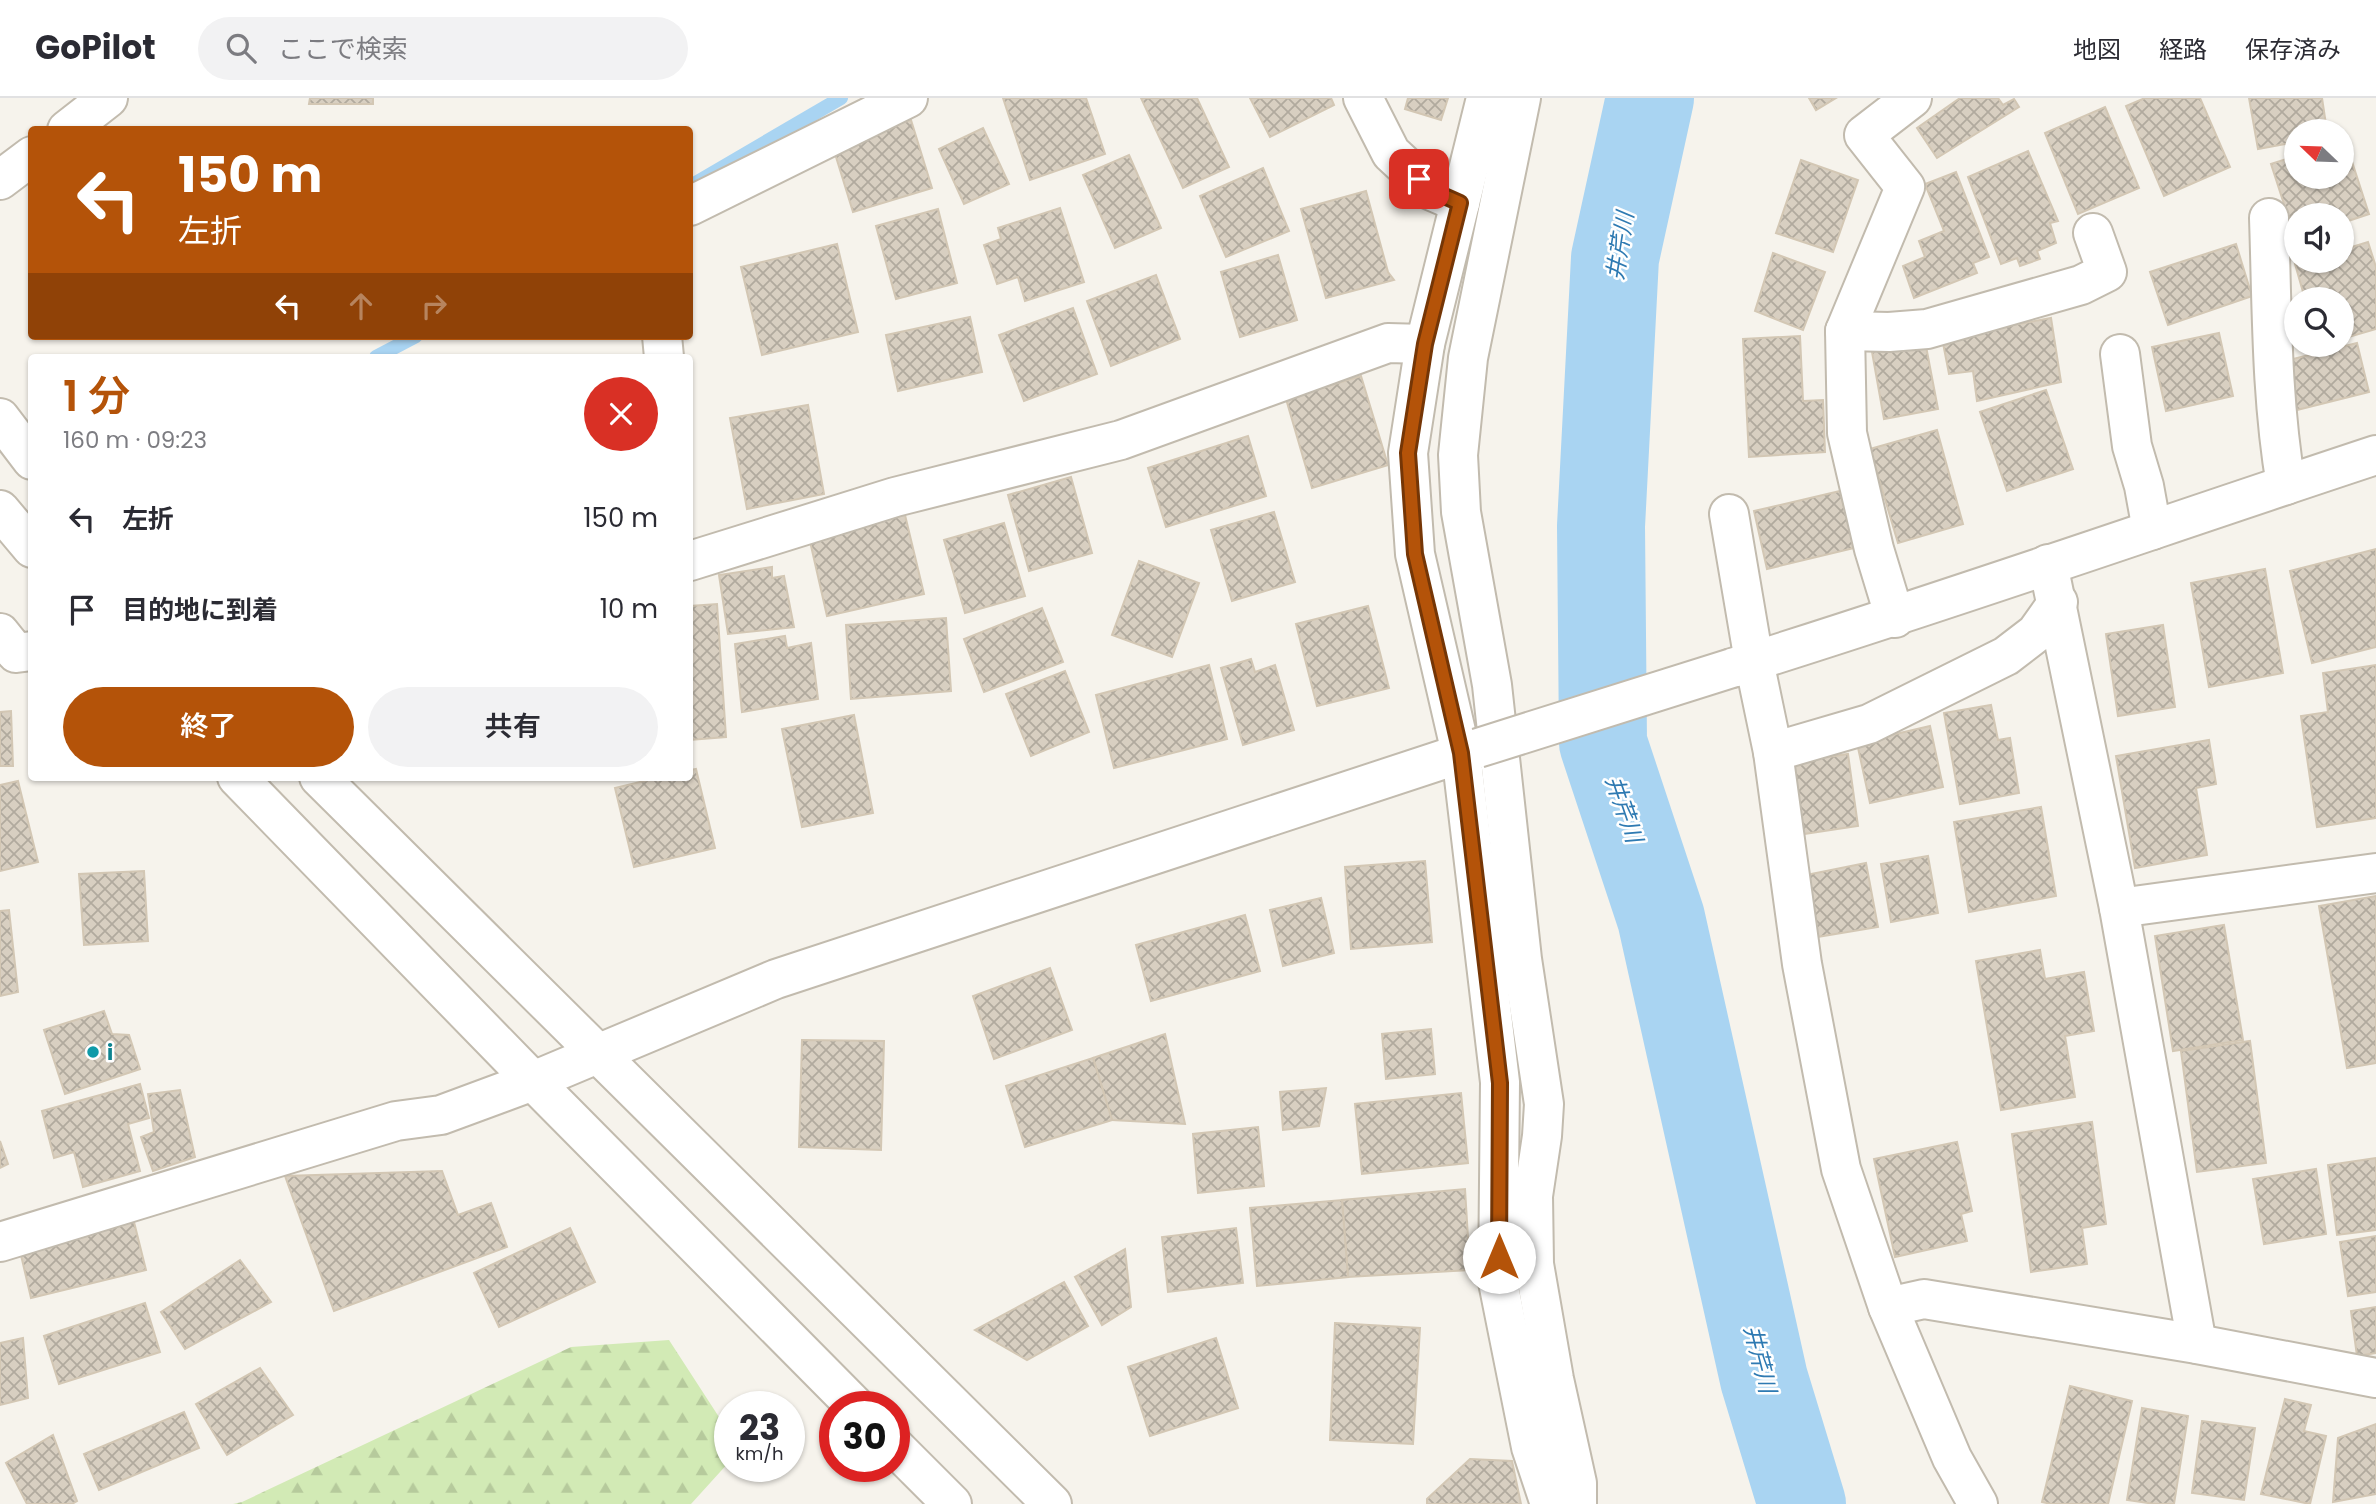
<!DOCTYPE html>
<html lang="ja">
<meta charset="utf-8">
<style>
:root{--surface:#fff;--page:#f2f2f3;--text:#2b2b33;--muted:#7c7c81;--line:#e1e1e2;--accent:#b45309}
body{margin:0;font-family:Poppins,"Noto Sans JP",sans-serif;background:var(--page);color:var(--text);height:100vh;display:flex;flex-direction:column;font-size:26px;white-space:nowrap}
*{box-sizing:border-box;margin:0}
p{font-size:23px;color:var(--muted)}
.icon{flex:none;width:38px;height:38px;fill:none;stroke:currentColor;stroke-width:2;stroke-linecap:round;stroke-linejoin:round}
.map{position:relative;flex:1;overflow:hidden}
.details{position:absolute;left:28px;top:256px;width:665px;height:427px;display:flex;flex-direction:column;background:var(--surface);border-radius:7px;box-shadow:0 2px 5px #0004}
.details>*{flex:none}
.top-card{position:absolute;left:28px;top:28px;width:665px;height:214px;border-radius:7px;box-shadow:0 2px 5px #0004;background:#b45309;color:#fff;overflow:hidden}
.needle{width:46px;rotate:293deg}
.buttons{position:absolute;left:2284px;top:21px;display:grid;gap:14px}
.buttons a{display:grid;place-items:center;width:70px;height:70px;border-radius:50%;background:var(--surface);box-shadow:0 2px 5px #0004;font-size:35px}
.speed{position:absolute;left:714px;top:1293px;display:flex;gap:14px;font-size:35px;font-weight:700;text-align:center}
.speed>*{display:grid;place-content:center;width:91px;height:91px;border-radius:50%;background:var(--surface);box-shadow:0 2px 5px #0004;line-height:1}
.speed small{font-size:18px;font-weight:400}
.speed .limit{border:10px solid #d22;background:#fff;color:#111}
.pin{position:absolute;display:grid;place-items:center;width:60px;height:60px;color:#fff;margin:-30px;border-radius:14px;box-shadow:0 4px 10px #0006}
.me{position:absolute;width:77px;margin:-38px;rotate:0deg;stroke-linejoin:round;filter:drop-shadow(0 0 5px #0008)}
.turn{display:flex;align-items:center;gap:24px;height:147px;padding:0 35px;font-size:32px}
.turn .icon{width:91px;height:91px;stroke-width:2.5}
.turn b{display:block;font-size:49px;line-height:60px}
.lanes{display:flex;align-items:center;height:66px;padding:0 35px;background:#0003;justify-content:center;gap:35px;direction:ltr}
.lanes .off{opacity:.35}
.round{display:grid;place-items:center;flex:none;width:74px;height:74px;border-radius:37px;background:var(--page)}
.headline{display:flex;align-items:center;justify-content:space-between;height:119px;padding:0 35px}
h1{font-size:42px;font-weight:600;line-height:52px;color:var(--accent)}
.action{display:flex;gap:14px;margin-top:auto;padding:14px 35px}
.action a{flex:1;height:80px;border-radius:42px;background:var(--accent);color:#fff;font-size:28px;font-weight:600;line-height:80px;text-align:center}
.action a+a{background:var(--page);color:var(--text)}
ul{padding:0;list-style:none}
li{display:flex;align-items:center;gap:21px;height:91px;padding:0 35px}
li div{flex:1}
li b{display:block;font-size:26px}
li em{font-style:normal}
header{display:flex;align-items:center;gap:42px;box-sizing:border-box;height:98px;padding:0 35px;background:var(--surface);border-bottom:2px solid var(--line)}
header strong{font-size:33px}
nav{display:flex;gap:38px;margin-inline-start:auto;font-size:24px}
.search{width:490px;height:63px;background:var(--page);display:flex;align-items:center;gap:18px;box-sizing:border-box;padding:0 24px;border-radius:38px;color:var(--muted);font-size:26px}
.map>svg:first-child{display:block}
.forest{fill:url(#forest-firs)}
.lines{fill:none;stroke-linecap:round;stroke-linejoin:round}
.stream{stroke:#a9d4f2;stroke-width:14}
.river{stroke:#a9d4f2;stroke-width:88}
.building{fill:url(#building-cross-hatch);stroke:#d3c7b4;stroke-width:2}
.minor-casing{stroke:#c2bbae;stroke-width:42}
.minor{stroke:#fff;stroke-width:38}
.minor-bridge-casing{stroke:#c2bbae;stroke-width:42;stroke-linecap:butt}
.minor-bridge{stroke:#fff;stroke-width:38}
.route-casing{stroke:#753606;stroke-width:18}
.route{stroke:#b45309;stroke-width:12}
.culture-dot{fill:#0f9aa8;stroke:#fff;stroke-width:2.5}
.labels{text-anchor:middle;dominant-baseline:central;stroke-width:5;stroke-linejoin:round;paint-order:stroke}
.culture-label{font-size:21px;font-weight:bold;fill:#0d838f;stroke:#fff;text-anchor:start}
.water-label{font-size:23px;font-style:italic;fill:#2e7ab2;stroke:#fff}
</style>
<header>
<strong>GoPilot</strong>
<div class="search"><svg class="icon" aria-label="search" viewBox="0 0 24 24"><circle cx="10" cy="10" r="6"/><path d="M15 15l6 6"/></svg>ここで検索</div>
<nav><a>地図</a><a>経路</a><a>保存済み</a></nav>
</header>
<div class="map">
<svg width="2376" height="1406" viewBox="0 0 2376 1406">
<defs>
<pattern id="forest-firs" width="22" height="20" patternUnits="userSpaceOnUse" patternTransform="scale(1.75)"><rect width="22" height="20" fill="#d2eab5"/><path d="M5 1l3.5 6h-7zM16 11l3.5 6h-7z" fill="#b6ca9c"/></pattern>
<pattern id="building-cross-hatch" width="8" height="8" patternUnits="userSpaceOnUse" patternTransform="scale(1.75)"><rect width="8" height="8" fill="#d8cfc1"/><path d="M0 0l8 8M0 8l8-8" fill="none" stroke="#b1aa9e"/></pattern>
</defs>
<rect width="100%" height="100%" fill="#f6f3ec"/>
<path class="forest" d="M 669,1242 L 730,1336 L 730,1363 L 691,1406 L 233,1406 L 242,1404 L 571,1249 Z"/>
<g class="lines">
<g class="stream">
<path d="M 694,86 L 841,0"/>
<path d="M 376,259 L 416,238"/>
</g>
<path class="river" d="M 1650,0 L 1615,160 L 1601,428 L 1603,645 L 1661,820 L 1764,1281 L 1802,1406"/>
</g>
<g class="building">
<path d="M 310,0 L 373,0 L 373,6 L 309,6 Z"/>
<path d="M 1003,0 L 1086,0 L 1105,56 L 1030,82 Z"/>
<path d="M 1141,0 L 1197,0 L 1229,69 L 1183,90 Z"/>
<path d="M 1250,0 L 1331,0 L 1334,7 L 1270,39 Z"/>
<path d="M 1408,0 L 1448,0 L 1441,22 L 1405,11 Z"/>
<path d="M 1809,0 L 1836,0 L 1816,12 Z"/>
<path d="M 1960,0 L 1998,0 L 2003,7 L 2014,1 L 2019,9 L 1937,60 L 1917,30 Z"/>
<path d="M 2145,0 L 2200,0 L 2230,69 L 2164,98 L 2126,8 Z"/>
<path d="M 2249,0 L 2322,0 L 2327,33 L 2296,33 L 2296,44 L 2258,51 Z"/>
<path d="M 2105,9 L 2139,90 L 2078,116 L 2045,35 Z"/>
<path d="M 911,22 L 932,90 L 853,114 L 832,46 Z"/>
<path d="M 983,30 L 1009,86 L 964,106 L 939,51 Z"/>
<path d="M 2345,42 L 2369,116 L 2342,125 L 2342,117 L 2296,117 L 2295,140 L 2271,66 L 2296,58 L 2296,79 L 2342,79 L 2342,43 Z"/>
<path d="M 2028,53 L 2058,123 L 2050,125 L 2056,145 L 2037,153 L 2040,161 L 2020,168 L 2017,160 L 2001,166 L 1968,79 Z"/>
<path d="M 1129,57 L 1161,130 L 1115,150 L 1083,77 Z"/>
<path d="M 1801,62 L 1858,82 L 1833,154 L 1776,135 Z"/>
<path d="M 1263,70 L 1289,133 L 1226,159 L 1200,98 Z"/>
<path d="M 1956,74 L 1989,159 L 1973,165 L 1977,175 L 1914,200 L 1903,168 L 1925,159 L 1919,143 L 1944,133 L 1925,86 Z"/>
<path d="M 1366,93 L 1388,174 L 1394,182 L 1326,200 L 1301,111 Z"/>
<path d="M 1060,110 L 1084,184 L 1025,203 L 1018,179 L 997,186 L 984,147 L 1001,141 L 998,130 Z"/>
<path d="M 938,111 L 957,185 L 896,201 L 876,128 Z"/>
<path d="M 2368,144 L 2376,169 L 2376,231 L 2342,241 L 2342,201 L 2305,201 L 2295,166 L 2307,163 L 2342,163 L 2342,152 Z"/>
<path d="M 837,146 L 858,234 L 762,257 L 741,169 Z"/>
<path d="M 2236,146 L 2252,198 L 2168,227 L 2150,174 Z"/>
<path d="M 1773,155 L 1825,174 L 1803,232 L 1755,213 Z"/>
<path d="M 1278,157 L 1297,222 L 1240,239 L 1221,174 Z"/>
<path d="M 1156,177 L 1180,241 L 1111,268 L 1087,203 Z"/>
<path d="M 1073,210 L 1097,276 L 1024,303 L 999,237 Z"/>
<path d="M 970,219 L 982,274 L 898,293 L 886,237 Z"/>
<path d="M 2051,220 L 2061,284 L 1977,303 L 1973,273 L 1949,276 L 1942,240 Z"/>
<path d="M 2219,235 L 2233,298 L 2166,313 L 2152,249 Z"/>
<path d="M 1800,238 L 1803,303 L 1823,302 L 1825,354 L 1749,359 L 1743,241 Z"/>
<path d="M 1925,243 L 1938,311 L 1884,321 L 1872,254 Z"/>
<path d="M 2357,245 L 2369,294 L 2297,312 L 2285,263 Z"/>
<path d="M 1361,278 L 1388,367 L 1312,390 L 1286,301 Z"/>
<path d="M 2046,292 L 2073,371 L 2007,393 L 1980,314 Z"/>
<path d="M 808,307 L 824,396 L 747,411 L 730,320 Z"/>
<path d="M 1937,332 L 1963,426 L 1898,445 L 1870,351 Z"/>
<path d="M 1248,338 L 1266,398 L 1166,429 L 1148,370 Z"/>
<path d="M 1071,379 L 1092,455 L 1029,473 L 1008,397 Z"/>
<path d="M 1840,393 L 1854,450 L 1767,471 L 1754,413 Z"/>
<path d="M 1274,414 L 1295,484 L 1232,503 L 1211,432 Z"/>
<path d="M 905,417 L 924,496 L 827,518 L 809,439 Z"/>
<path d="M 1004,425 L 1025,498 L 965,515 L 944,442 Z"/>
<path d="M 2376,451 L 2376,549 L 2312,565 L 2290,473 Z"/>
<path d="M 1139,463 L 1199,485 L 1172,559 L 1112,537 Z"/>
<path d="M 772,469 L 772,480 L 784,478 L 794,529 L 728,536 L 719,477 Z"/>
<path d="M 2265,471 L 2283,575 L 2209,589 L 2191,485 Z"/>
<path d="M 717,506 L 726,639 L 690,642 L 690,508 Z"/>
<path d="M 1368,508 L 1389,590 L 1317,608 L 1296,526 Z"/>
<path d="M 1042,510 L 1063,564 L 984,594 L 964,541 Z"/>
<path d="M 946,520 L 951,593 L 851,601 L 846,527 Z"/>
<path d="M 2163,527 L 2175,609 L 2118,618 L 2106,536 Z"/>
<path d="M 785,538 L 787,550 L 811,545 L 818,601 L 742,614 L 735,546 Z"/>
<path d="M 1251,561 L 1255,574 L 1275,567 L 1294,632 L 1243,647 L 1221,570 Z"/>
<path d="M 1209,567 L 1227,641 L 1114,670 L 1096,597 Z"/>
<path d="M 2376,567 L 2376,720 L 2317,729 L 2301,618 L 2328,614 L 2323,575 Z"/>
<path d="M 1065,573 L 1089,634 L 1031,658 L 1006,596 Z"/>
<path d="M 1991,607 L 1998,642 L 2010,640 L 2019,695 L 1960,706 L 1944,615 Z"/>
<path d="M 11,613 L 13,668 L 0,668 L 0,614 Z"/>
<path d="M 854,617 L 873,715 L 802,729 L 782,631 Z"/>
<path d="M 1930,628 L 1943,689 L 1870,705 L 1857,645 Z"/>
<path d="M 2209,642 L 2216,686 L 2196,690 L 2207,757 L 2135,770 L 2116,658 Z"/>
<path d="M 1848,656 L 1858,728 L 1797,737 L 1787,665 Z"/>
<path d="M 696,671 L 715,750 L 634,769 L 615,690 L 661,679 L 690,679 L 690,672 Z"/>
<path d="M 18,683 L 38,764 L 0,773 L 0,687 Z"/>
<path d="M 2041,709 L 2056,798 L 1969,814 L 1954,724 Z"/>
<path d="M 1928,758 L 1938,815 L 1891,824 L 1881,766 Z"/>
<path d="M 1425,763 L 1432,844 L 1351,851 L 1345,769 Z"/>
<path d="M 1866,765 L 1878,829 L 1817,839 L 1806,777 Z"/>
<path d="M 144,773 L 148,843 L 84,847 L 79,776 Z"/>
<path d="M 2376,798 L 2376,965 L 2347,970 L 2319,808 Z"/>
<path d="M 1321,800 L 1334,855 L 1283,868 L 1270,812 Z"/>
<path d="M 9,812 L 18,894 L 0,898 L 0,813 Z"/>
<path d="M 1245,817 L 1260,873 L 1151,903 L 1136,847 Z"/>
<path d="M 2224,827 L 2243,942 L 2173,953 L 2155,838 Z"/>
<path d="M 2040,852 L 2045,881 L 2084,874 L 2094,933 L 2065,938 L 2075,999 L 2001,1012 L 1976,863 Z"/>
<path d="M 1050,870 L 1072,932 L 994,961 L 973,898 Z"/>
<path d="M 104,913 L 112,936 L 129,937 L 140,971 L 65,996 L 44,932 Z"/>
<path d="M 1431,931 L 1435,976 L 1386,981 L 1382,936 Z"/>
<path d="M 1165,936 L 1185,1026 L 1112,1022 L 1093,960 Z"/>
<path d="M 802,942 L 884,943 L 881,1052 L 799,1049 Z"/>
<path d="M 2250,943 L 2266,1065 L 2197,1074 L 2181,953 Z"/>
<path d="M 1093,960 L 1112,1022 L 1025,1049 L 1006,988 Z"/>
<path d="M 140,986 L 149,1020 L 128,1026 L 140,1073 L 83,1089 L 74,1054 L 54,1060 L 42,1013 Z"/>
<path d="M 1326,990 L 1319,1028 L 1283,1032 L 1280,994 Z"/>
<path d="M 180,992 L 195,1059 L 153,1073 L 141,1039 L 154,1034 L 148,996 Z"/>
<path d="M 1461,995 L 1468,1065 L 1362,1076 L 1355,1006 Z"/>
<path d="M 2092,1024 L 2106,1126 L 2082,1130 L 2087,1166 L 2031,1174 L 2012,1036 Z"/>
<path d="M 1258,1029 L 1264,1088 L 1198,1095 L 1193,1036 Z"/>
<path d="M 0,1043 L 8,1066 L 0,1070 Z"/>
<path d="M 1957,1044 L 1972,1113 L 1961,1116 L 1967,1143 L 1895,1159 L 1874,1061 Z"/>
<path d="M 2376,1060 L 2376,1132 L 2337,1137 L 2328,1067 Z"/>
<path d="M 2316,1071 L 2326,1136 L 2264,1146 L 2253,1081 Z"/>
<path d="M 442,1073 L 458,1117 L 491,1105 L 507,1149 L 334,1213 L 285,1078 Z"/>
<path d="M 1465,1091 L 1470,1172 L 1348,1179 L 1342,1102 Z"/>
<path d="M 1342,1102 L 1348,1179 L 1257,1188 L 1250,1110 Z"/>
<path d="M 131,1112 L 146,1172 L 31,1200 L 17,1140 Z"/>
<path d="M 570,1130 L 595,1184 L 499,1229 L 474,1175 Z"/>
<path d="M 1236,1130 L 1243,1185 L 1168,1194 L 1162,1139 Z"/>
<path d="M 2376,1138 L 2376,1194 L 2348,1198 L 2340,1144 Z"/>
<path d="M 1125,1151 L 1131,1209 L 1102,1227 L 1075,1179 Z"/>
<path d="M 240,1162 L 271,1204 L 185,1251 L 161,1214 Z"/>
<path d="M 1064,1184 L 1088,1228 L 1027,1262 L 975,1232 Z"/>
<path d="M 145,1205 L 160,1254 L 59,1286 L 44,1238 Z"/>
<path d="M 2376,1209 L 2376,1255 L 2357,1258 L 2351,1213 Z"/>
<path d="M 1335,1225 L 1420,1230 L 1413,1346 L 1330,1342 Z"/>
<path d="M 23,1240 L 28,1300 L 0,1307 L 0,1245 Z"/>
<path d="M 1216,1240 L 1238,1310 L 1150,1338 L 1128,1269 Z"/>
<path d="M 260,1270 L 293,1317 L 227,1357 L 196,1306 Z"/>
<path d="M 2070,1288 L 2132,1303 L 2108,1406 L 2051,1406 L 2042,1404 Z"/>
<path d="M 2285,1301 L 2311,1307 L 2304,1333 L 2326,1338 L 2310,1406 L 2261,1396 Z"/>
<path d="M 2142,1310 L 2188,1318 L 2174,1406 L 2155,1406 L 2127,1402 Z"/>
<path d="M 184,1314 L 199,1350 L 99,1392 L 84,1356 Z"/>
<path d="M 2202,1323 L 2255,1330 L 2244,1402 L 2192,1395 Z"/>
<path d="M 2376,1326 L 2376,1396 L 2333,1404 L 2338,1340 Z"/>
<path d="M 53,1337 L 77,1403 L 72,1406 L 27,1406 L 6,1365 Z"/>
<path d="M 1470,1361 L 1512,1363 L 1521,1406 L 1427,1406 L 1427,1401 Z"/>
</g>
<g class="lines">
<g class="minor-casing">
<g id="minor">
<path d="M 1363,0 L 1391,55 L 1432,93 L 1460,105"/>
<path d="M 1486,0 L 1425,246 L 1408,355 L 1415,456 L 1461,655 L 1500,984 L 1498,1184 L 1531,1349 L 1550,1406"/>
<path d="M 1521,0 L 1468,260 L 1458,357 L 1461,414 L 1492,587 L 1522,861 L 1544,1006 L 1542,1038 L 1533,1098 L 1534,1166 L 1554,1281 L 1577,1385 L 1577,1406"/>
<path d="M 67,32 L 108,0"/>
<path d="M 0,82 L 32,58"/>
<path d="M 690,108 L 908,0"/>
<path d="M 2269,120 C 2272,209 2271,299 2286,387"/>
<path d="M 1845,233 L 1889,234 L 1927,231 L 2081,187 L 2107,174 L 2093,135"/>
<path d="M 662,238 L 664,259"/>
<path d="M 2120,256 L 2132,348 L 2144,388 L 2152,432"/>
<path d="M 0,320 L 32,362"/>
<path d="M 0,412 L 32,450"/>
<path d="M 1729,416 L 1754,563 L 1773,654 L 1802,866 L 1841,1071 L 1888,1209 L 1952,1360 L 1978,1406"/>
<path d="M 690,463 L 895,399 L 1121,342 L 1388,245 L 1425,246"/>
<path d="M 2048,466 L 2119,810 L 2197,1246"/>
<path d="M 1895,520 L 1874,451 L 1847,335 L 1845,233 L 1905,89 L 1864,37 L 1912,0"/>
<path d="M 0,535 L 16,555 L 32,553"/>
<path d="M 1732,570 C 1948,503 2161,428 2376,357"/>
<path d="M 1773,654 L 1869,626 L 2006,558 L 2036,535 L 2058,504"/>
<path d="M 237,679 L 533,983 L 856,1309"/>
<path d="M 319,679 L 1052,1406"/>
<path d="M 2119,810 L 2376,775"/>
<path d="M 0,1144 L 396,1023 L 441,1017 L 533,983 L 776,881 L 1478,650"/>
<path d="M 1888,1209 L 1924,1201 L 2197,1246 L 2376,1280"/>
<path d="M 894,1348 L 952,1406"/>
</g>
</g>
<use href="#minor" class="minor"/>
<g class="minor-bridge-casing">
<path id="minor-bridge" d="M 1478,650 L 1732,570"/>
</g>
<use href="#minor-bridge" class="minor-bridge"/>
</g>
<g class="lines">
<g class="route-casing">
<path id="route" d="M 1419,81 L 1433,93 L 1460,105 L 1425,246 L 1408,355 L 1415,456 L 1461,655 L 1500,985 L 1499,1159"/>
</g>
<use href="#route" class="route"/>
</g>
<circle class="culture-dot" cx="93" cy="954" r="7"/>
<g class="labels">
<g class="culture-label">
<text x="107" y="954">i</text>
</g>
<g class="water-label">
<text transform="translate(1620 148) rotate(-81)">井芹川</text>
<text transform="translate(1624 711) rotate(71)">井芹川</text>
<text transform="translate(1760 1261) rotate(76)">井芹川</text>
</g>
</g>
</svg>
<div class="buttons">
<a><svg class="needle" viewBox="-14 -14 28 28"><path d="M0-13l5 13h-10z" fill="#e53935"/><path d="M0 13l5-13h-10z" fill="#7c7c81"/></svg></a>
<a><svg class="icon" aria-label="sound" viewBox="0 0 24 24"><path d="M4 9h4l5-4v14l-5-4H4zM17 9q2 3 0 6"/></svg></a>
<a><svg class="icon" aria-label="search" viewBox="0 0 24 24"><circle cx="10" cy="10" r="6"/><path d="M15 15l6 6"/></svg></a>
</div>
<div class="speed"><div>23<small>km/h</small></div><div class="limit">30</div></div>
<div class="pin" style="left:1419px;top:81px;background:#d93025"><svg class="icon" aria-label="arrive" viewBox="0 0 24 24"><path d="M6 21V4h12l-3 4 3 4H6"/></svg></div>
<svg class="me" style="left:1499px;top:1159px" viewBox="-20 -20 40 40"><circle r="19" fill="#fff"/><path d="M0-13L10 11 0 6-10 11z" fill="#b45309"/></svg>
<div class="top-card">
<div class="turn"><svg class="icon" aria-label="left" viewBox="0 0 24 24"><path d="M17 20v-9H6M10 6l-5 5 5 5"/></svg><div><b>150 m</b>左折</div></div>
<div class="lanes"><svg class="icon" aria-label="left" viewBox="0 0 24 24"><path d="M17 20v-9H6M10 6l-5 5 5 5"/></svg><svg class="icon off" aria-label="ahead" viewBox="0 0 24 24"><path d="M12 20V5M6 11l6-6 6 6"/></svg><svg class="icon off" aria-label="right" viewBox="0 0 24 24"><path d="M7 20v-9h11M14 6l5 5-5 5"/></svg></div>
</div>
<section class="details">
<div class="headline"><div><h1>1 分</h1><p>160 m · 09:23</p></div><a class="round" style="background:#d93025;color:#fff"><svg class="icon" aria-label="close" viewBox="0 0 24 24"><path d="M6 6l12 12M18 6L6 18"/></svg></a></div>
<ul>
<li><svg class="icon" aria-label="left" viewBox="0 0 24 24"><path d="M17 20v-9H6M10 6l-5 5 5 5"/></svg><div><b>左折</b></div><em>150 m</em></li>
<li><svg class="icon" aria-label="arrive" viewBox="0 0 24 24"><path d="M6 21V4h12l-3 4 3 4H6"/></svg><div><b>目的地に到着</b></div><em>10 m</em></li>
</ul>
<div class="action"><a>終了</a><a>共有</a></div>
</section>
</div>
